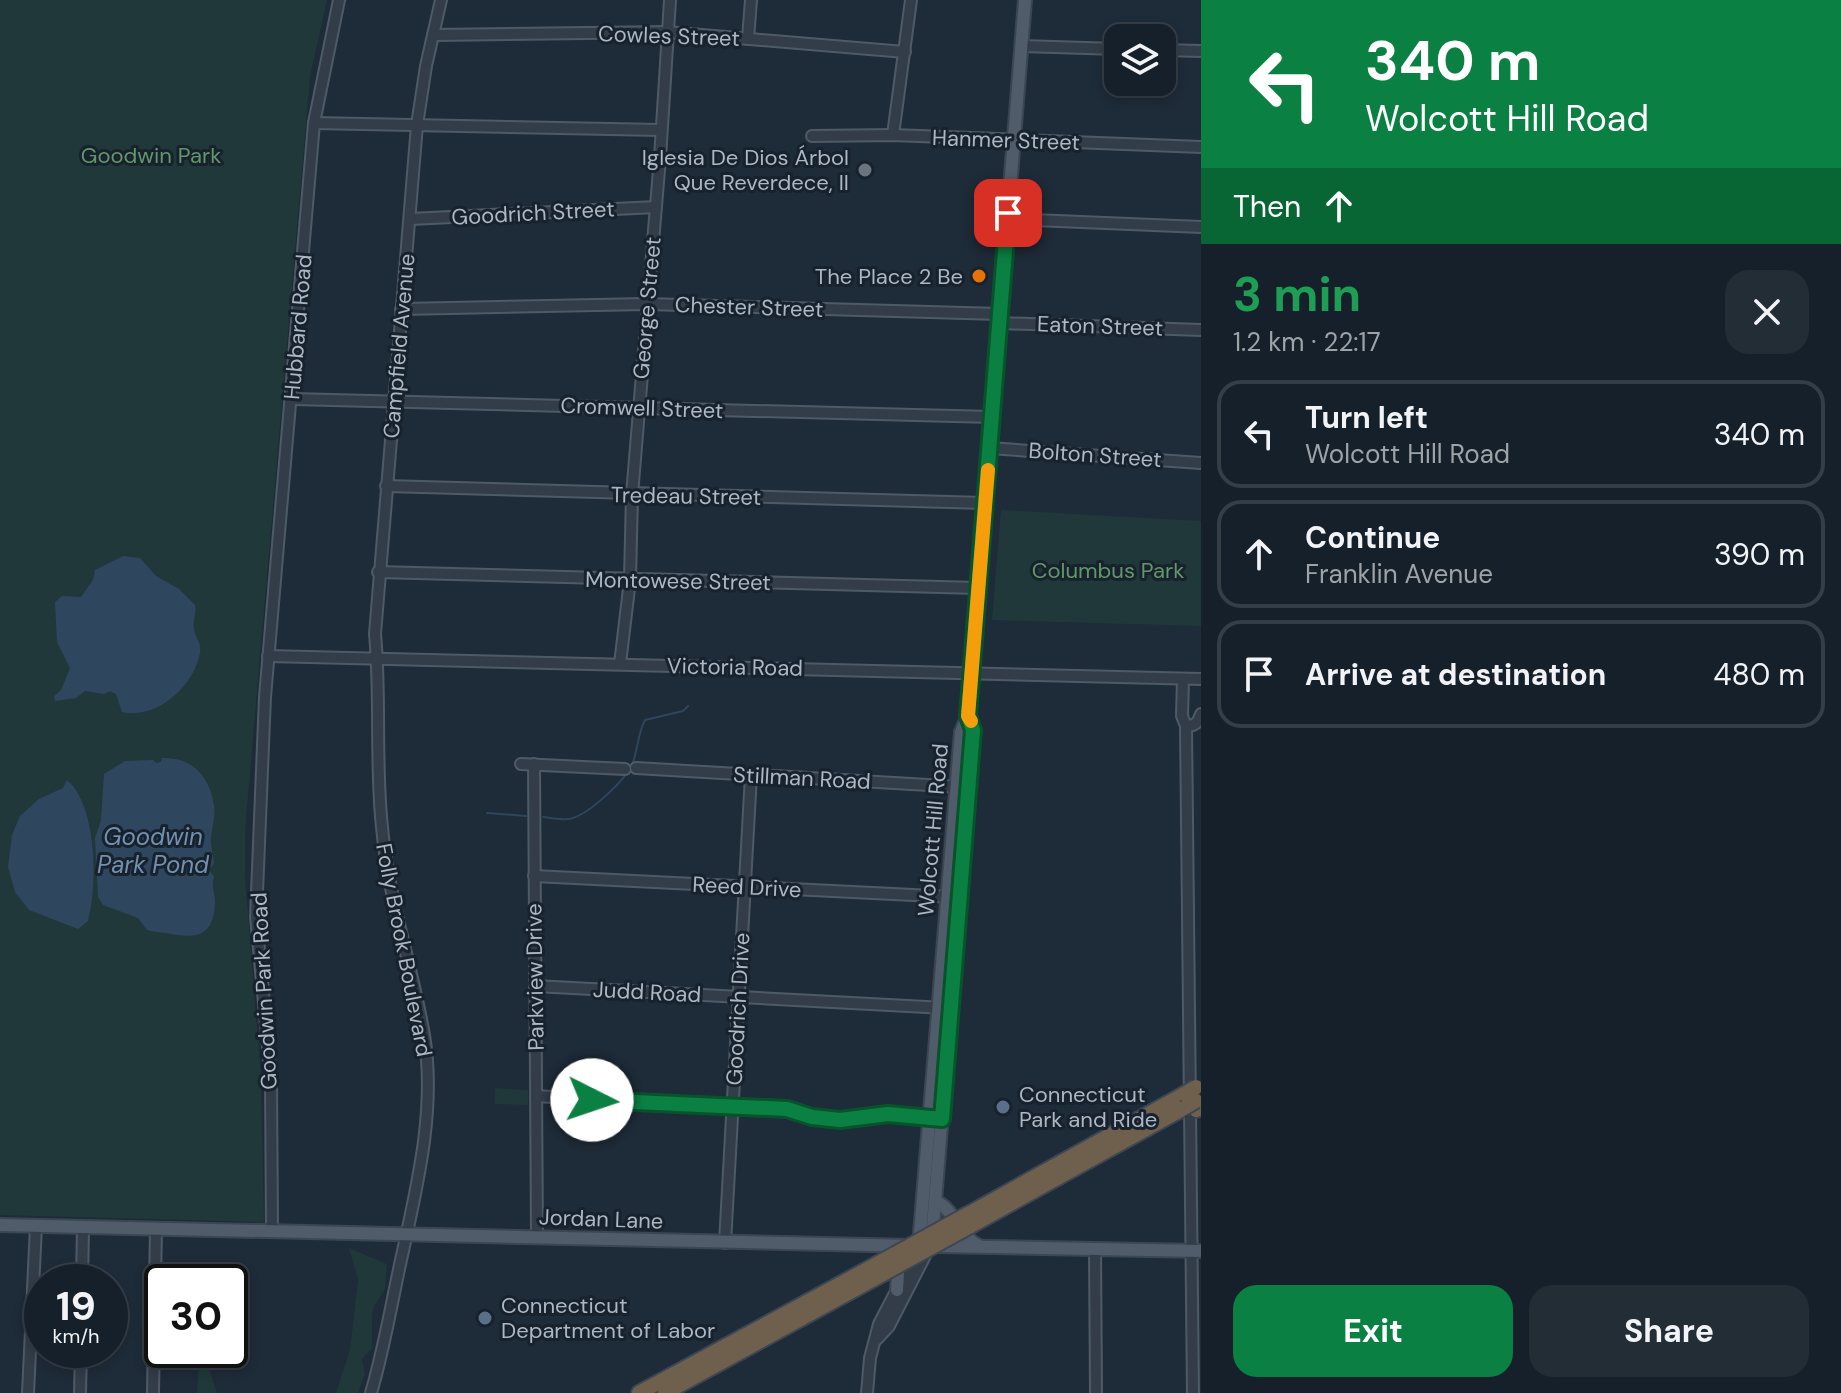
<!DOCTYPE html>
<meta charset="utf-8">
<style>
:root{--surface:#16202a;--page:#232d36;--text:#f1f3f6;--muted:#9ea3a8;--line:#353e47;--accent:#0b8043}
body{margin:0;font-family:"DM Sans",sans-serif;background:var(--page);color:var(--text);height:100vh;display:flex;flex-direction:column;font-size:30px;white-space:nowrap}
*{box-sizing:border-box;margin:0}
p{font-size:26px;color:var(--muted)}
.icon{flex:none;width:44px;height:44px;fill:none;stroke:currentColor;stroke-width:2;stroke-linecap:round;stroke-linejoin:round}
.map{position:relative;flex:1;overflow:hidden}
.drawer{display:flex;flex-direction:column;background:var(--surface);width:640px}
.drawer>*{flex:none}
.banner{background:#0b8043;color:#fff;overflow:hidden}
.controls{position:absolute;left:1104px;top:24px;display:grid;gap:16px}
.controls a{display:grid;place-items:center;width:72px;height:72px;border-radius:16px;background:var(--surface);box-shadow:0 4px 12px #0003,0 0 0 2px var(--line);font-size:40px}
.speed{position:absolute;left:24px;top:1264px;display:flex;gap:16px;font-size:40px;font-weight:700;text-align:center}
.speed>*{display:grid;place-content:center;width:104px;height:104px;border-radius:50%;background:var(--surface);box-shadow:0 4px 12px #0003,0 0 0 2px var(--line);line-height:1}
.speed small{font-size:20px;font-weight:400}
.speed .limit{border:4px solid #111;border-radius:12px;background:#fff;color:#111}
.pin{position:absolute;display:grid;place-items:center;width:68px;height:68px;color:#fff;margin:-34px;border-radius:16px;box-shadow:0 4px 12px #0006}
.me{position:absolute;width:88px;margin:-44px;rotate:94deg;stroke-linejoin:round;filter:drop-shadow(0 0 6px #0008)}
.turn{display:flex;align-items:center;gap:28px;height:168px;padding:0 32px;font-size:36px}
.turn .icon{width:104px;height:104px;stroke-width:2.5}
.turn b{display:block;font-size:56px;line-height:68px}
.then{display:flex;align-items:center;height:76px;padding:0 32px;background:#0003;gap:16px;font-size:30px}
.round{display:grid;place-items:center;flex:none;width:84px;height:84px;border-radius:24px;background:var(--page)}
.headline{display:flex;align-items:center;justify-content:space-between;height:136px;padding:0 32px}
h1{font-size:48px;font-weight:700;line-height:60px;color:#1e9e55}
.button{display:flex;gap:16px;margin-top:auto;padding:16px 32px}
.button a{flex:1;height:92px;border-radius:24px;background:var(--accent);color:#fff;font-size:32px;font-weight:700;line-height:92px;text-align:center}
.button a+a{background:var(--page);color:var(--text)}
ul{padding:0;list-style:none}
li{display:flex;align-items:center;gap:24px;height:108px;margin:0 16px 12px;padding:0 16px;border:4px solid var(--line);border-radius:24px}
li div{flex:1}
li b{display:block;font-size:30px}
li em{font-style:normal}
main{display:flex;flex:1;min-height:0}
.map>svg:first-child{display:block}
.green{fill:#203839}
.water{fill:#2f465f}
.lines{fill:none;stroke-linecap:round;stroke-linejoin:round}
.stream{stroke:#2f465f;stroke-width:2}
.minor-casing{stroke:#4f5a67;stroke-width:14}
.major-casing{stroke:#3b4652;stroke-width:16}
.highway-casing{stroke:#3d4753;stroke-width:18}
.minor{stroke:#323d49;stroke-width:10}
.major{stroke:#505c69;stroke-width:12}
.highway{stroke:#6f604e;stroke-width:14}
.highway-bridge-casing{stroke:#3d4753;stroke-width:18;stroke-linecap:butt}
.highway-bridge{stroke:#6f604e;stroke-width:14}
.route-casing{stroke:#07532c;stroke-width:20}
.route{stroke:#0b8043;stroke-width:14}
.slow{stroke:#f59e0b;stroke-width:14}
.worship-dot{fill:#6b7280;stroke:#18222d;stroke-width:3}
.food-dot{fill:#e8710a;stroke:#18222d;stroke-width:3}
.service-dot{fill:#5c6f8a;stroke:#18222d;stroke-width:3}
.labels{text-anchor:middle;dominant-baseline:central;stroke-width:6;stroke-linejoin:round;paint-order:stroke}
.street-label{font-size:22px;fill:#acb7c6;stroke:#18222d}
.park-label{font-size:22px;fill:#62976b;stroke:#18222d}
.poi-label{font-size:22px;fill:#acb7c6;stroke:#18222d;text-anchor:end}
.water-label{font-size:24px;font-style:italic;fill:#7290b1;stroke:#18222d}
</style>
<main>
<div class="map">
<svg width="1201" height="1393" viewBox="0 0 1201 1393">
<rect width="100%" height="100%" fill="#1e2b38"/>
<g class="green">
<path d="M 0,0 L 327,0 L 310,77 L 245,831 L 245,877 L 261,1078 L 264,1222 L 0,1215 Z"/>
<path d="M 1001,510 L 1201,521 L 1201,626 L 992,620 Z"/>
<path d="M 495,1088 L 528,1090 L 528,1105 L 495,1104 Z"/>
<path d="M 349,1248 L 387,1264 L 385,1289 L 374,1306 L 372,1315 L 372,1348 L 362,1359 L 365,1374 L 358,1393 L 336,1393 L 350,1350 L 358,1280 Z"/>
<path d="M 204,1354 L 217,1393 L 197,1393 L 199,1355 Z"/>
</g>
<g class="water">
<path d="M 123,556 L 140,558 L 156,576 L 179,589 L 195,605 C 197,613 192,622 194,629 C 195,638 202,642 200,653 C 194,686 157,720 122,712 L 116,694 L 110,691 L 104,694 L 85,691 L 76,698 L 55,701 L 54,696 L 61,690 L 70,668 L 57,642 L 55,602 L 62,596 L 81,597 L 93,580 L 95,570 Z"/>
<path d="M 162,758 C 192,757 209,775 214,805 C 216,815 212,826 211,837 C 210,845 213,854 214,863 L 209,870 L 214,877 C 211,887 215,893 215,902 C 214,938 195,939 166,933 C 160,932 154,932 147,930 L 138,918 L 103,905 L 98,897 L 95,838 L 101,820 L 104,774 L 125,761 L 153,760 L 156,763 L 161,762 Z"/>
<path d="M 67,780 C 97,805 98,886 88,921 L 78,929 L 29,910 L 15,892 L 8,867 L 12,835 L 20,816 L 39,799 L 63,788 Z"/>
</g>
<g class="lines">
<g class="stream">
<path d="M 487,813 L 526,816"/>
<path d="M 543,817 C 551,818 561,820 568,819 C 587,817 627,779 633,762 C 638,748 638,733 645,720 L 683,711 L 688,706"/>
</g>
<g class="minor-casing">
<g id="minor">
<path d="M 433,35 L 667,32 L 905,52"/>
<path d="M 748,39 L 751,0"/>
<path d="M 1022,46 L 1118,49"/>
<path d="M 1162,50 L 1201,51"/>
<path d="M 314,123 L 661,130"/>
<path d="M 893,135 L 911,0"/>
<path d="M 812,136 L 893,135 L 1201,147"/>
<path d="M 410,219 L 656,207"/>
<path d="M 1008,219 L 1201,227"/>
<path d="M 401,309 L 646,304 L 1000,314"/>
<path d="M 999,323 L 1201,330"/>
<path d="M 292,399 L 992,417"/>
<path d="M 989,448 L 1201,463"/>
<path d="M 386,486 L 985,503"/>
<path d="M 378,572 L 978,588"/>
<path d="M 268,656 L 1201,679"/>
<path d="M 620,664 L 630,580 L 632,495 L 660,158 L 670,0"/>
<path d="M 1183,679 L 1182,716 L 1186,726 L 1193,1393"/>
<path d="M 1186,726 C 1195,726 1198,723 1201,714"/>
<path d="M 521,764 L 625,769"/>
<path d="M 534,764 L 537,1238"/>
<path d="M 636,768 L 962,787"/>
<path d="M 534,876 L 953,897"/>
<path d="M 535,986 L 945,1008"/>
<path d="M 536,1096 L 732,1108 L 787,1109 L 812,1117 L 840,1120 L 888,1114 L 936,1118"/>
<path d="M 272,1232 L 271,1079 L 256,917 L 265,697 L 314,123 L 339,0"/>
<path d="M 725,1243 L 751,775"/>
<path d="M 1095,1250 L 1096,1393"/>
<path d="M 82,1282 L 83,1228"/>
<path d="M 877,1339 L 889,1326 L 930,1246"/>
<path d="M 28,1393 L 36,1226"/>
<path d="M 80,1393 L 81,1350"/>
<path d="M 153,1393 L 156,1229"/>
<path d="M 371,1393 C 385,1346 392,1299 403,1251 C 418,1182 436,1107 424,1035 C 412,965 388,898 382,827 C 375,763 381,698 375,634 L 417,125 L 426,66 L 441,0"/>
<path d="M 867,1393 L 870,1358 L 879,1324 L 915,1255"/>
</g>
</g>
<g class="major-casing">
<g id="major">
<path d="M 935,1201 C 955,1209 959,1237 979,1246"/>
<path d="M 0,1225 L 913,1246"/>
<path d="M 932,1238 L 973,730 L 968,716"/>
<path d="M 919,1246 L 961,732 L 968,716 L 1025,0"/>
<path d="M 935,1246 L 1201,1251"/>
<path d="M 893,1262 L 898,1274 L 897,1290"/>
</g>
</g>
<g class="highway-casing">
<g id="highway">
<path d="M 1196,1110 L 1201,1108"/>
<path d="M 968,1214 L 1184,1094"/>
<path d="M 974,1224 L 1184,1108"/>
<path d="M 639,1393 L 875,1265"/>
<path d="M 665,1393 L 881,1275"/>
</g>
</g>
<use href="#minor" class="minor"/>
<use href="#major" class="major"/>
<use href="#highway" class="highway"/>
<g class="highway-bridge-casing">
<g id="highway-bridge">
<path d="M 1184,1094 L 1196,1087"/>
<path d="M 1184,1108 L 1196,1101"/>
<path d="M 875,1265 L 968,1214"/>
<path d="M 881,1275 L 974,1224"/>
</g>
</g>
<use href="#highway-bridge" class="highway-bridge"/>
</g>
<g class="lines">
<g class="route-casing">
<path id="route" d="M 592,1100 L 787,1109 L 812,1117 L 840,1120 L 888,1114 L 942,1119 L 973,730 L 968,716 L 1008,213"/>
</g>
<use href="#route" class="route"/>
<path class="slow" d="M 971,721 L 968,716 L 988,470"/>
</g>
<circle class="worship-dot" cx="865" cy="170" r="8"/>
<circle class="food-dot" cx="979" cy="276" r="8"/>
<g class="service-dot">
<circle cx="1003" cy="1107" r="8"/>
<circle cx="485" cy="1318" r="8"/>
</g>
<g class="labels">
<g class="street-label">
<text transform="translate(669 36) rotate(2)">Cowles Street</text>
<text transform="translate(1006 140) rotate(2)">Hanmer Street</text>
<text transform="translate(533 213) rotate(-3)">Goodrich Street</text>
<text transform="translate(749 307) rotate(2)">Chester Street</text>
<text transform="translate(647 308) rotate(-85)">George Street</text>
<text transform="translate(1100 326) rotate(2)">Eaton Street</text>
<text transform="translate(298 327) rotate(-85)">Hubbard Road</text>
<text transform="translate(399 346) rotate(-85)">Campfield Avenue</text>
<text transform="translate(642 408) rotate(2)">Cromwell Street</text>
<text transform="translate(1095 455) rotate(4)">Bolton Street</text>
<text transform="translate(686 496) rotate(1)">Tredeau Street</text>
<text transform="translate(678 581) rotate(1)">Montowese Street</text>
<text transform="translate(735 667) rotate(1)">Victoria Road</text>
<text transform="translate(802 778) rotate(3)">Stillman Road</text>
<text transform="translate(933 830) rotate(-85)">Wolcott Hill Road</text>
<text transform="translate(747 887) rotate(3)">Reed Drive</text>
<text transform="translate(404 950) rotate(79)">Folly Brook Boulevard</text>
<text transform="translate(535 977) rotate(-91)">Parkview Drive</text>
<text transform="translate(264 991) rotate(-93)">Goodwin Park Road</text>
<text transform="translate(647 992) rotate(3)">Judd Road</text>
<text transform="translate(738 1009) rotate(-87)">Goodrich Drive</text>
<text transform="translate(601 1219) rotate(2)">Jordan Lane</text>
</g>
<g class="park-label">
<text x="151" y="155">Goodwin Park</text>
<text x="1108" y="570">Columbus Park</text>
</g>
<g class="poi-label">
<text x="849" y="157">Iglesia De Dios Árbol<tspan x="849" dy="25">Que Reverdece, II</tspan></text>
<text x="963" y="276">The Place 2 Be</text>
<text x="1019" y="1094" text-anchor="start">Connecticut<tspan x="1019" dy="25">Park and Ride</tspan></text>
<text x="501" y="1305" text-anchor="start">Connecticut<tspan x="501" dy="25">Department of Labor</tspan></text>
</g>
<g class="water-label">
<text x="153" y="836">Goodwin<tspan x="153" dy="28">Park Pond</tspan></text>
</g>
</g>
</svg>
<div class="controls">
<a><svg class="icon" aria-label="layers" viewBox="0 0 24 24"><path d="M12 4l9 5-9 5-9-5zM3 14l9 5 9-5"/></svg></a>
</div>
<div class="speed"><div>19<small>km/h</small></div><div class="limit">30</div></div>
<div class="pin" style="left:1008px;top:213px;background:#d93025"><svg class="icon" aria-label="arrive" viewBox="0 0 24 24"><path d="M6 21V4h12l-3 4 3 4H6"/></svg></div>
<svg class="me" style="left:592px;top:1100px" viewBox="-20 -20 40 40"><circle r="19" fill="#fff"/><path d="M0-13L10 11 0 6-10 11z" fill="#0b8043"/></svg>
</div>
<section class="drawer">
<div class="banner">
<div class="turn"><svg class="icon" aria-label="left" viewBox="0 0 24 24"><path d="M17 20v-9H6M10 6l-5 5 5 5"/></svg><div><b>340 m</b>Wolcott Hill Road</div></div>
<div class="then">Then<svg class="icon" aria-label="ahead" viewBox="0 0 24 24"><path d="M12 20V5M6 11l6-6 6 6"/></svg></div>
</div>
<div class="headline"><div><h1>3 min</h1><p>1.2 km · 22:17</p></div><a class="round"><svg class="icon" aria-label="close" viewBox="0 0 24 24"><path d="M6 6l12 12M18 6L6 18"/></svg></a></div>
<ul>
<li><svg class="icon" aria-label="left" viewBox="0 0 24 24"><path d="M17 20v-9H6M10 6l-5 5 5 5"/></svg><div><b>Turn left</b><p>Wolcott Hill Road</p></div><em>340 m</em></li>
<li><svg class="icon" aria-label="ahead" viewBox="0 0 24 24"><path d="M12 20V5M6 11l6-6 6 6"/></svg><div><b>Continue</b><p>Franklin Avenue</p></div><em>390 m</em></li>
<li><svg class="icon" aria-label="arrive" viewBox="0 0 24 24"><path d="M6 21V4h12l-3 4 3 4H6"/></svg><div><b>Arrive at destination</b></div><em>480 m</em></li>
</ul>
<div class="button"><a>Exit</a><a>Share</a></div>
</section>
</main>
